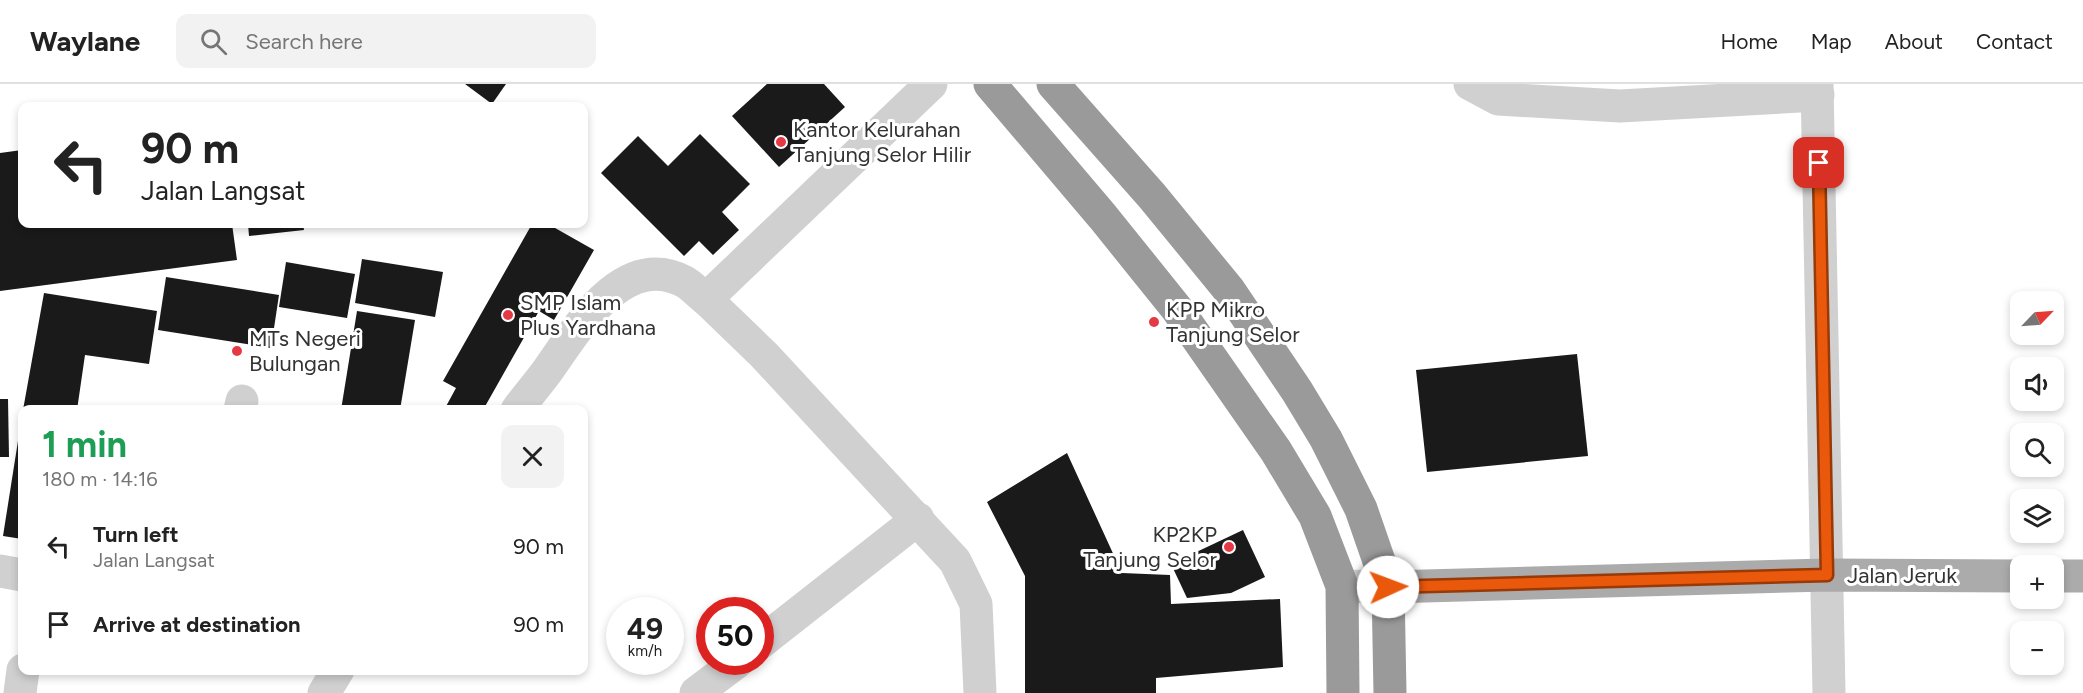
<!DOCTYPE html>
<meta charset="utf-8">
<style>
:root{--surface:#fff;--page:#f2f2f2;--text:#222;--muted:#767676;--line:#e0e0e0}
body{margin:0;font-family:Figtree,sans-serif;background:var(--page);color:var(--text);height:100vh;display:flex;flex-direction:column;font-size:22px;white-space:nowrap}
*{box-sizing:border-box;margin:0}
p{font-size:20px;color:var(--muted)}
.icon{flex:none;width:33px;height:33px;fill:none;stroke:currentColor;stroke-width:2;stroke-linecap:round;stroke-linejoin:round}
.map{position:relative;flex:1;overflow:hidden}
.panel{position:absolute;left:18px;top:321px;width:570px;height:270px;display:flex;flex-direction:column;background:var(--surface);border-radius:12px;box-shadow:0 3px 9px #0003}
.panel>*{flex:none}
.top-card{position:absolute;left:18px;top:18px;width:570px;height:126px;border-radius:12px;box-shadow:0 3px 9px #0003;background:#fff;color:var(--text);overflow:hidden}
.needle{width:39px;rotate:65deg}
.controls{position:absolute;left:2010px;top:207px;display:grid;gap:12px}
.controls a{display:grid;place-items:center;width:54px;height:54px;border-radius:12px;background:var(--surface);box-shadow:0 3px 9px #0003;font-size:30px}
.speed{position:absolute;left:606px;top:513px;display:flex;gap:12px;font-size:30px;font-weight:700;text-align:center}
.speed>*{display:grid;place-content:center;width:78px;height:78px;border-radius:50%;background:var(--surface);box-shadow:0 3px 9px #0003;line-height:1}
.speed small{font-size:15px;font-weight:400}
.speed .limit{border:9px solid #d22;background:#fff;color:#111}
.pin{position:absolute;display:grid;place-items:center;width:51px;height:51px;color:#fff;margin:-26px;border-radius:12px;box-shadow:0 3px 9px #0006}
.me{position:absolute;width:66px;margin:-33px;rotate:88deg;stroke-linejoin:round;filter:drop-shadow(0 0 4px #0008)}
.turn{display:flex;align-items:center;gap:21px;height:126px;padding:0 24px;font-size:27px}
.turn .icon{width:78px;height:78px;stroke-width:2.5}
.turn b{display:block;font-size:42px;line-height:51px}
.round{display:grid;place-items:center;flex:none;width:63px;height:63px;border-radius:12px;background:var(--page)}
.summary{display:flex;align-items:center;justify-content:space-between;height:102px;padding:0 24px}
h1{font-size:36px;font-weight:700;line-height:45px;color:#1e9e55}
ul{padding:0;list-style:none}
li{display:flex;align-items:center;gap:18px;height:78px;padding:0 24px}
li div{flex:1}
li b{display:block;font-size:22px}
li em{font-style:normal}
header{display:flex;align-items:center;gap:36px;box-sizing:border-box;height:84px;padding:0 30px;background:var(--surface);border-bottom:2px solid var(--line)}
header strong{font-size:28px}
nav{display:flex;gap:33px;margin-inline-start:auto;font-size:21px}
.search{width:420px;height:54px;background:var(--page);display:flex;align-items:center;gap:15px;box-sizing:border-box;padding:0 21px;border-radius:12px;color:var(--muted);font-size:22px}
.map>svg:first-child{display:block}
.building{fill:#1a1a1a}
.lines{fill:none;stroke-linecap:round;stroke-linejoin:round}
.minor{stroke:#d0d0d0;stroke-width:33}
.major{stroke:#ababab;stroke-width:33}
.highway{stroke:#9a9a9a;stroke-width:33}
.route-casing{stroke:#983908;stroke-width:15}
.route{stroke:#ea580c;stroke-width:10}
.poi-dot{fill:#e63946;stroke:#fff;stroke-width:2}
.labels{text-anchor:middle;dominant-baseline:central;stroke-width:6;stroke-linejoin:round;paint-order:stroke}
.poi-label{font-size:22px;fill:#333;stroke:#fff;text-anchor:start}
.street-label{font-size:22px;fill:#333;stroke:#fff}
</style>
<header>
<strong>Waylane</strong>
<div class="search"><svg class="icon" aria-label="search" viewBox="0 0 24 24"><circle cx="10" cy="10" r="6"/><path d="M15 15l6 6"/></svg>Search here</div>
<nav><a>Home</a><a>Map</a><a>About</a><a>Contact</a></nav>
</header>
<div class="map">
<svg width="2083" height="609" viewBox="0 0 2083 609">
<rect width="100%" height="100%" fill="#fff"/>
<g class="building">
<path d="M 465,0 L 506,0 L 492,20 Z"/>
<path d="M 767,0 L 824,0 L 845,23 L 779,83 L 732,32 Z"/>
<path d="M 700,50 L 750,100 L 722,128 L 739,146 L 713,171 L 699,157 L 684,172 L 601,89 L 638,52 L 668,82 Z"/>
<path d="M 22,66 L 22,140 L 232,140 L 237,176 L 0,207 L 0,69 Z"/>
<path d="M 248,140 L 303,140 L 304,146 L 249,152 Z"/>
<path d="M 532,140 L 548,140 L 594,166 L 554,236 L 539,227 L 483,326 L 444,326 L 456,304 L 443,297 Z"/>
<path d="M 362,175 L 443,188 L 435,233 L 355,219 Z"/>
<path d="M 286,178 L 355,190 L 347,234 L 279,223 Z"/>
<path d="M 166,193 L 279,211 L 271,264 L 158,246 Z"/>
<path d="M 44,209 L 157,227 L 149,280 L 85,271 L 77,326 L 23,326 Z"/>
<path d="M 357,227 L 415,236 L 400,326 L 341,326 Z"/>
<path d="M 1577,270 L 1588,372 L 1427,388 L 1416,286 Z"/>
<path d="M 0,315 L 8,315 L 9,373 L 0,373 Z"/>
<path d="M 21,338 L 22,338 L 22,455 L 3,452 Z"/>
<path d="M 1067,369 L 1122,489 L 1170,491 L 1171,520 L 1280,515 L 1283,583 L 1156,594 L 1156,609 L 1025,609 L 1025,492 L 987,418 Z"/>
<path d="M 1243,446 L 1265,493 L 1231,509 L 1187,514 L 1171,480 Z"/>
</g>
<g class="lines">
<g class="minor">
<path d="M 931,0 L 706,215 L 764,271 L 955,477 L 976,520 L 980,609"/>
<path d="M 1470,0 L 1498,15 L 1620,22 L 1818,11"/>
<path d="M 1817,0 L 1829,609"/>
<path d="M 240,326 L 242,317"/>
<path d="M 517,326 C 527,312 538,300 548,286 C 577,245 623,165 685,198 C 692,202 699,210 706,215"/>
<path d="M 0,487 L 22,491"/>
<path d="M 1342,502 L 1388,503"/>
<path d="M 760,559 L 918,435"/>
<path d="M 20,609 L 23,586"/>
<path d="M 324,609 L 338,586"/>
<path d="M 696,609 L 737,578"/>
</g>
<g class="major">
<path d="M 2054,492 L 2083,492"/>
<path d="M 1388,503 L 1827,491 L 2020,492"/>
</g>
<g class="highway">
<path d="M 990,0 L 1103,133 L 1177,225 L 1276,367 L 1315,432 L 1342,502 L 1343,609"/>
<path d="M 1053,0 L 1152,112 L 1229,206 L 1297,307 L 1326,355 L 1361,425 L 1388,503 L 1390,609"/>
</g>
</g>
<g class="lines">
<g class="route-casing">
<path id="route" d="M 1388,503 L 1827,491 L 1819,79"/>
</g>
<use href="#route" class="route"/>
</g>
<g class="poi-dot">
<circle cx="781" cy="58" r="6"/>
<circle cx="508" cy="231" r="6"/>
<circle cx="1154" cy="238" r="6"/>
<circle cx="237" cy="267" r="6"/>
<circle cx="1229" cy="463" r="6"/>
</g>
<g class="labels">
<g class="poi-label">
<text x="793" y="45">Kantor Kelurahan<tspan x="793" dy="25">Tanjung Selor Hilir</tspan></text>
<text x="520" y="218">SMP Islam<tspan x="520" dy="25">Plus Yardhana</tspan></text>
<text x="1166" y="225">KPP Mikro<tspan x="1166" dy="25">Tanjung Selor</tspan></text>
<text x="249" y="254">MTs Negeri<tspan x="249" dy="25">Bulungan</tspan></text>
<text x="1217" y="450" text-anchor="end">KP2KP<tspan x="1217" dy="25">Tanjung Selor</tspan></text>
</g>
<g class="street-label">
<text x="1902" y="491">Jalan Jeruk</text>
</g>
</g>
</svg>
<div class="controls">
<a><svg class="needle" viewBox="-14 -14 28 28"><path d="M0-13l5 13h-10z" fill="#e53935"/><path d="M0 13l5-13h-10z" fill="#767676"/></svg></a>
<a><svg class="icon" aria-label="sound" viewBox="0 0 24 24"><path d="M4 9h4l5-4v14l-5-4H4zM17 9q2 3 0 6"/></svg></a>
<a><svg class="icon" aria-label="search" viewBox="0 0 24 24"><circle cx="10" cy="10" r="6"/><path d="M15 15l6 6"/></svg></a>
<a><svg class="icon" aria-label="layers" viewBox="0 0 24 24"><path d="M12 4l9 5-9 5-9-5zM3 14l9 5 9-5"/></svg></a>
<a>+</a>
<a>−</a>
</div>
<div class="speed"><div>49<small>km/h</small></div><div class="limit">50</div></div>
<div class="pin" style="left:1819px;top:79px;background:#d93025"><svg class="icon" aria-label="arrive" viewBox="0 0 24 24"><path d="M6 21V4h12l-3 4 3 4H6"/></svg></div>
<svg class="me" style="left:1388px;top:503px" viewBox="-20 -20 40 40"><circle r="19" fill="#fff"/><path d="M0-13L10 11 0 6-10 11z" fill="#ea580c"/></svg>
<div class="top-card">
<div class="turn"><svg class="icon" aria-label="left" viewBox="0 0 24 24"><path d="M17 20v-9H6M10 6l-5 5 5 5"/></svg><div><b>90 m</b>Jalan Langsat</div></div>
</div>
<section class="panel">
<div class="summary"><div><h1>1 min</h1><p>180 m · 14:16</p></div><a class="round"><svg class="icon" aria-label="close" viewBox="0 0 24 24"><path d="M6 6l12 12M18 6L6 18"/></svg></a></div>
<ul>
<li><svg class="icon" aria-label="left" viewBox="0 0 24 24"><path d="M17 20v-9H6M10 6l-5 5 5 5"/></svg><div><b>Turn left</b><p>Jalan Langsat</p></div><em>90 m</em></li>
<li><svg class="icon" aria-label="arrive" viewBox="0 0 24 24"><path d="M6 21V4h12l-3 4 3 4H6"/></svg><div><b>Arrive at destination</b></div><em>90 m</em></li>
</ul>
</section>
</div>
